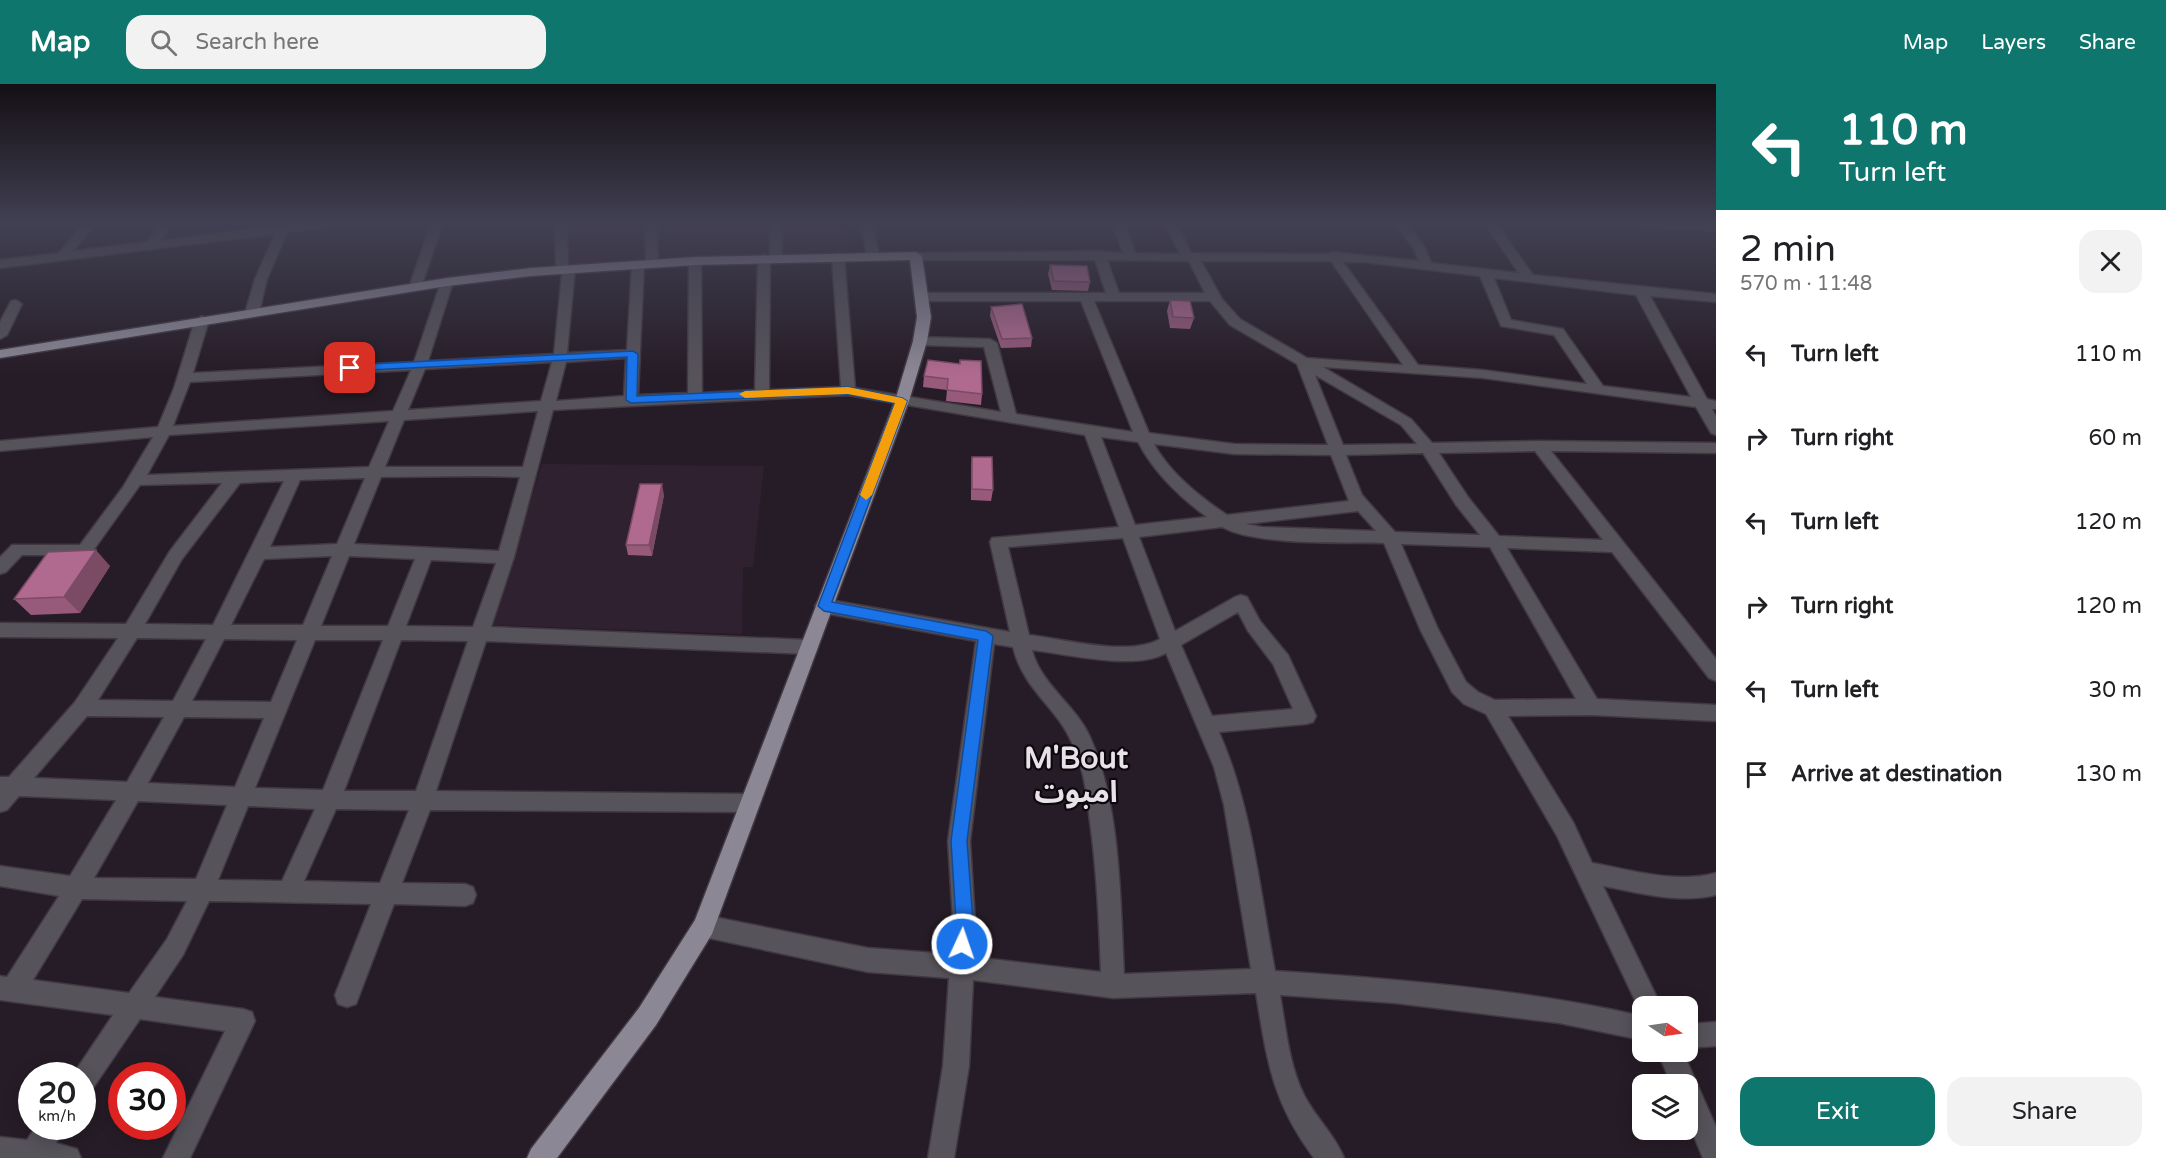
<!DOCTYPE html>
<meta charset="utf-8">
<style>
:root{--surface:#fff;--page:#f2f2f2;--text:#202124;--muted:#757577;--accent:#0f766e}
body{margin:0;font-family:"Varela Round","Noto Sans Arabic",sans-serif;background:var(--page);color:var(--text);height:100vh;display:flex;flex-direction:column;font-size:22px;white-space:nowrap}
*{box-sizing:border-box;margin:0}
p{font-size:20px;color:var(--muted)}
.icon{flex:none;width:33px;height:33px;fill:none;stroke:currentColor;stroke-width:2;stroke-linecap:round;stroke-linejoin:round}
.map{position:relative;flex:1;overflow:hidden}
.side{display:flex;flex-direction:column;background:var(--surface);width:450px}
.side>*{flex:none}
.banner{background:#0f766e;color:#fff;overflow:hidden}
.needle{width:39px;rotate:103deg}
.controls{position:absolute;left:1632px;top:912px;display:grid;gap:12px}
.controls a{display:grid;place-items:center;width:66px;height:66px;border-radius:12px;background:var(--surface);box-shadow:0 3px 15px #0003;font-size:30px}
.speed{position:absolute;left:18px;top:978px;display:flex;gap:12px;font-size:30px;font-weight:700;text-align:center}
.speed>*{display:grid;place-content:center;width:78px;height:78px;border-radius:50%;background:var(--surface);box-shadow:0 3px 15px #0003;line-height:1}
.speed small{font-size:15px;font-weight:400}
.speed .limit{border:9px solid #d22;background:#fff;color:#111}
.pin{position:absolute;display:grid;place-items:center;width:51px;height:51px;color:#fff;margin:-26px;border-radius:12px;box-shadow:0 3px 9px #0006}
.me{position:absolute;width:66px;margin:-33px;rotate:3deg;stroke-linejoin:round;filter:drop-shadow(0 0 4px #0008)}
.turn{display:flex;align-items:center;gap:21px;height:126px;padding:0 24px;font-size:27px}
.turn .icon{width:78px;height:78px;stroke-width:2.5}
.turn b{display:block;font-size:42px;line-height:51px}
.round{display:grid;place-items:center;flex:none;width:63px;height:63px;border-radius:18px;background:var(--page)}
.overview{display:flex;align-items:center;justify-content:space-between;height:102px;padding:0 24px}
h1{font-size:36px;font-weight:600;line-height:45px}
.action{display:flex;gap:12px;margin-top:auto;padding:12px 24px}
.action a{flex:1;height:69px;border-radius:18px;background:var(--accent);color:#fff;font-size:24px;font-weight:600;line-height:69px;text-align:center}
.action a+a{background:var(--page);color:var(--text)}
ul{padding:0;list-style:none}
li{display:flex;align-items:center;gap:18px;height:84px;padding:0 24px}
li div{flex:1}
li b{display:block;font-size:22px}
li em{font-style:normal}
header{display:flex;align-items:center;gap:36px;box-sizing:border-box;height:84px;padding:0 30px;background:var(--accent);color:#fff}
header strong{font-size:28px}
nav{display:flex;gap:33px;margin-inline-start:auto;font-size:21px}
.search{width:420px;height:54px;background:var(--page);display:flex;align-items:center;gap:15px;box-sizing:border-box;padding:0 21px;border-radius:18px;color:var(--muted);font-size:22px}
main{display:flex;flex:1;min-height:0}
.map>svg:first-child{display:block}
.built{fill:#302131}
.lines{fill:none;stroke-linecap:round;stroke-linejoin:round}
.minor-casing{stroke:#413842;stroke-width:3}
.major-casing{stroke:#413842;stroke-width:3}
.minor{fill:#56535a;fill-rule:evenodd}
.major{fill:#8b8795;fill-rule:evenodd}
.wall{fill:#975a7b}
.shaded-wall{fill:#7b4a64}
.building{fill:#b0698f;stroke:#7b4a64;stroke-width:1.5}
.route{fill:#1a73e8;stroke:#114b97;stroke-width:1.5}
.slow{fill:#f59e0b}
.labels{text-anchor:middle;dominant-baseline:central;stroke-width:4.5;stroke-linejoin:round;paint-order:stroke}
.town-label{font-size:30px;font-weight:bold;fill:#e8e1e8;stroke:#0c080d}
</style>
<header>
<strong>Map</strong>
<div class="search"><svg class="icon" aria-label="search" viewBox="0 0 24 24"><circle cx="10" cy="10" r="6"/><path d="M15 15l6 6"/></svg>Search here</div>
<nav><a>Map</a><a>Layers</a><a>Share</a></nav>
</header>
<main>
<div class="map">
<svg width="1716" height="1074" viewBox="0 0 1716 1074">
<rect width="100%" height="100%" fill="#261c27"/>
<g class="built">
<path d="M 566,140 L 843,140 L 850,168 L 569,182 Z"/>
<path d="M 542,380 L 764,382 L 753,483 L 743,483 L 742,550 L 492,541 Z"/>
</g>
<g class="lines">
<g class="minor-casing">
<g id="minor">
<path d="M 83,140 L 95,140 L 73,167 L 147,158 L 156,147 L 151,140 L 163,140 L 168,147 L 160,157 L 283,141 L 332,140 L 326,143 L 287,148 L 267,195 L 259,229 L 252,233 L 245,229 L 255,195 L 275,150 L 0,184 L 0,176 L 59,169 Z"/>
<path d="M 429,140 L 441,140 L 440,148 L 421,203 L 415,207 L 409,203 L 426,155 Z"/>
<path d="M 555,140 L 567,140 L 568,181 L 575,184 L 567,269 L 627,266 L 632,180 L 638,176 L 644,180 L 638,311 L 688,309 L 689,177 L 695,173 L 701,177 L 702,309 L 755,306 L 758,174 L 764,170 L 770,174 L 770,140 L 782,140 L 782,174 L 776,178 L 770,174 L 769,306 L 841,303 L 832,173 L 838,169 L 844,173 L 855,304 L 1001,328 L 984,263 L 920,261 L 913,257 L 920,253 L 990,255 L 997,259 L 1016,330 L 1133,348 L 1081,217 L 922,217 L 916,213 L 922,209 L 1106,209 L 1095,176 L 916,176 L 912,175 L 912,169 L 1099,167 L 1123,169 L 1113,140 L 1125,140 L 1135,169 L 1180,170 L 1165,140 L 1177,140 L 1191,169 L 1328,170 L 1333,168 L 1419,177 L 1413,164 L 1396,140 L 1408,140 L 1425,164 L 1431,179 L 1519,189 L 1485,140 L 1497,140 L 1533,191 L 1716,210 L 1716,218 L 1650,212 L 1707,315 L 1716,317 L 1716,325 L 1712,325 L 1716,332 L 1716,351 L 1711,349 L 1696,323 L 1483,294 L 1323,283 L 1411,335 L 1432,359 L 1539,357 L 1716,359 L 1716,369 L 1551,367 L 1716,575 L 1716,597 L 1709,594 L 1612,468 L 1507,464 L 1597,615 L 1716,621 L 1716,637 L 1591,631 L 1508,632 L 1573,738 L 1592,779 C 1632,786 1676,800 1716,789 L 1716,811 C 1679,820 1640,809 1603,802 L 1661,922 L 1642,922 L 1642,931 L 1557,752 L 1486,630 L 1464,620 L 1452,608 L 1420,545 L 1384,459 C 1342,458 1257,462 1222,443 L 1139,453 L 1175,547 L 1235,513 L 1241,511 L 1247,513 L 1260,537 L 1288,571 L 1316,632 L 1313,638 L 1306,640 L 1219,648 C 1252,723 1260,807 1275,887 C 1398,895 1522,905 1642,932 L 1642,956 L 1559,939 L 1395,919 L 1280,911 C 1286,944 1289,981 1304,1011 C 1315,1033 1335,1051 1344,1074 L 1314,1074 C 1272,1018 1267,976 1256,909 L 1113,914 L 973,896 L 969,982 L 954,1074 L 928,1074 L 943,982 L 949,894 L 868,888 L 704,853 L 696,850 L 693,842 L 696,834 L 704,831 L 868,864 L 950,870 L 953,837 L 948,757 L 976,557 L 824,529 L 818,527 L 815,522 L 818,517 L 824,515 L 1010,548 L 990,458 L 992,454 L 1119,443 L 1085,351 L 848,311 L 553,326 L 514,473 L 491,543 L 809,556 L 816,558 L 818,563 L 816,568 L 809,570 L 486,557 L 436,707 L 750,710 L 757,712 L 760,719 L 757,726 L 750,728 L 430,726 L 402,799 L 465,800 L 473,803 L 476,811 L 473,819 L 465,822 L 394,820 L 356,920 L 347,923 L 338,920 L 335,911 L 371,820 L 209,817 L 183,871 L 155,913 L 243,925 L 252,928 L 255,937 L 190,1074 L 163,1074 L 225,947 L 140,935 L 91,1007 L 82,1011 L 82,992 L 72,992 L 113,931 L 0,916 L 0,892 L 7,893 L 59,812 L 0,802 L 0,782 L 70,792 L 116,716 L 19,712 L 7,726 L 0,728 L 0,693 L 9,693 L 75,618 L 118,554 L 0,553 L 0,539 L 126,540 L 170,467 L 222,399 L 140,401 L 90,471 L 22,471 L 6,488 L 0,490 L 0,473 L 12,461 L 80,461 L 123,403 L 153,353 L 0,367 L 0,357 L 158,343 L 174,304 L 195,236 L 202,232 L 209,236 L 193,289 L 414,278 L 441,198 L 447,194 L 453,198 L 428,277 L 554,270 L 562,189 L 556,185 ZM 1107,176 L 1189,177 L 1205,209 L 1119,209 ZM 1201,177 L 1331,177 L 1403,281 L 1307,274 L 1240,235 L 1222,215 ZM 1343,178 L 1365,178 L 1480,192 L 1501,242 L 1554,251 L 1587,300 L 1483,286 L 1418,281 ZM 1494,194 L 1636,211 L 1691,313 L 1603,302 L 1563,245 L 1511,236 ZM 1094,217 L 1210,217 L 1230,241 L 1297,280 L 1328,361 L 1234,360 L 1149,349 ZM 626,274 L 624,312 L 556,317 L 566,278 ZM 552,278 L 541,317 L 408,326 L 425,285 ZM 411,286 L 393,327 L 173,342 L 190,298 ZM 1315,291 L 1401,341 L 1417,360 L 1343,361 ZM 538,327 L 523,383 L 385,383 L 404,336 ZM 389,337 L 369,383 L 147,391 L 169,351 ZM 1101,353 L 1138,358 C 1153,387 1180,414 1207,433 L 1135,441 ZM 1154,360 L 1234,370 L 1331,371 L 1349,417 L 1227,431 C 1200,413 1169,388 1154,360 ZM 1535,367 L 1603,456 L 1499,452 L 1468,413 L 1439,369 ZM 1423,369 L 1456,421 L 1480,451 L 1395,448 L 1362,411 L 1346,371 ZM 480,392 L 520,393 L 499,467 L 354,460 L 381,393 ZM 365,394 L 337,460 L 270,463 L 300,396 ZM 284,397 L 213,541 L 145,540 L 182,475 L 240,399 ZM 1358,427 L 1376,447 L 1262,443 L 1246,440 ZM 1123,454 L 1160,555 C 1129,573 1064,555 1029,551 L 1008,463 ZM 1401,460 L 1490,463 L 1576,615 L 1495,616 L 1478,608 L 1466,598 L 1438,545 ZM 332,472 L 303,541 L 231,541 L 264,475 ZM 349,472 L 415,475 L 388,542 L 321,542 ZM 431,476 L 496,479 L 473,543 L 406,542 ZM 1238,528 L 1248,547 L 1273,580 L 1293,625 L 1212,632 L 1181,561 ZM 137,554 L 206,555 L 173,617 L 98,616 ZM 224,555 L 297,556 L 271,618 L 192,617 ZM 315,556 L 383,556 L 323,706 L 255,704 ZM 401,556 L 468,557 L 416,707 L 344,707 ZM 994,560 L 1013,563 C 1023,606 1057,623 1072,659 C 1084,685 1087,711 1090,738 C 1097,789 1099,838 1101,888 L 974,873 L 975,837 L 970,757 ZM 1032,566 C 1066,570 1136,587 1166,569 L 1214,683 L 1224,721 L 1251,885 L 1124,890 C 1120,814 1121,723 1090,653 C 1076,621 1041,601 1032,566 ZM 87,632 L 164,633 L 127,698 L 34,694 ZM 184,633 L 264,634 L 235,703 L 148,699 ZM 138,717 L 227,721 L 196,795 L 94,794 ZM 248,722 L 315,725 L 282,797 L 218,796 ZM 336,725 L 409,726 L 380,799 L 304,797 ZM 82,815 L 187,817 L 167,855 L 129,909 L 33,896 Z"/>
<path d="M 645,140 L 657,140 L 658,180 L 652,184 L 646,180 Z"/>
<path d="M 861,140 L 873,140 L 879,172 L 877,175 L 869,175 L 867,172 Z"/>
<path d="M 1637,140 L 1716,140 L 1716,146 L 1643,143 Z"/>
<path d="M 16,216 L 22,220 L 7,251 L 0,255 L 0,238 L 11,217 Z"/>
<path d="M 1716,938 L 1716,962 L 1688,964 L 1688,940 Z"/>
<path d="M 1658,968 L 1683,968 L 1716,1043 L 1716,1074 L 1703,1074 L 1688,1038 L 1688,1000 L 1671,1000 Z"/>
<path d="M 36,1042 L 65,1042 L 56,1059 L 77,1065 L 81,1074 L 0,1074 L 0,1053 L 27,1056 Z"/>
</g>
</g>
<g class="major-casing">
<path id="major" d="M 916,168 L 922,172 L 931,233 L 927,257 L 909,317 L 712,850 L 656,941 L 557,1074 L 527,1074 L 531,1065 L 639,924 L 695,836 L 895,317 L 913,257 L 917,233 L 910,176 L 695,181 L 531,192 L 447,202 L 0,274 L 0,266 L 447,194 L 531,184 L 695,173 Z"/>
</g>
<use href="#minor" class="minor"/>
<use href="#major" class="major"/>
</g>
<g class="wall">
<path d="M 1050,181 L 1090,198 L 1088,207 L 1052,206 L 1048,190 Z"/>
<path d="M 1170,216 L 1194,234 L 1190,245 L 1170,244 L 1167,227 Z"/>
<path d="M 991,223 L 1032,254 L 1031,263 L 1001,264 L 990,232 Z"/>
<path d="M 960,276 L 982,310 L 981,321 L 946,317 L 947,306 L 923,303 L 924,292 L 959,280 Z"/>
<path d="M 972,373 L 993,406 L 991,417 L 971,416 L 971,383 Z"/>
<path d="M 664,411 L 652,472 L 628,471 L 626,461 Z"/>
<path d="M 110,482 L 80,529 L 31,531 L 14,515 Z"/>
</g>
<g class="shaded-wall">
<path d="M 662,400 L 664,411 L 652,472 L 649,461 Z"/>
<path d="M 96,466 L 110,482 L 80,529 L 64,513 Z"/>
</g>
<g class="building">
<path d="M 1050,181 L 1087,182 L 1090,198 L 1054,197 Z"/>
<path d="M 1170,216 L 1190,217 L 1194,234 L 1173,233 Z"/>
<path d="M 1022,220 L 1032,254 L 1002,255 L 991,223 Z"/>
<path d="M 928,276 L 960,280 L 960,276 L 981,277 L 982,310 L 947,306 L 948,295 L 924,292 Z"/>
<path d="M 972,373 L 992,373 L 993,406 L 972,405 Z"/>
<path d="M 640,400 L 662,400 L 649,461 L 626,461 Z"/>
<path d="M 96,466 L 64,513 L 14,515 L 48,468 Z"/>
</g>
<linearGradient id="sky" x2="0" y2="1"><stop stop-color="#150f15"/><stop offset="0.48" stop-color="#414052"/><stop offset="1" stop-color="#414052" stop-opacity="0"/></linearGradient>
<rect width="1716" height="290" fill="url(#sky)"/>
<path class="route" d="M 633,267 L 638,270 L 637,312 L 848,303 L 902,314 L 907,317 L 832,518 L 986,547 L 993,552 L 967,757 L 973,837 L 969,866 L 962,869 L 956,866 L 954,860 L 956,837 L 951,757 L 978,556 L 824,527 L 818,522 L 895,319 L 848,310 L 631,319 L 626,316 L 627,273 L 350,287 L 345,284 L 350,281 Z"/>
<path class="slow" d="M 848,303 L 902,314 L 907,317 L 872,411 L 866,416 L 860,411 L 895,319 L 848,310 L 745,314 L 739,310 L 745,307 Z"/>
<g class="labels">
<g class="town-label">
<text x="1076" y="674">M'Bout<tspan x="1076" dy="34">امبوت</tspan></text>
</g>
</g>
</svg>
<div class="controls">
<a><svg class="needle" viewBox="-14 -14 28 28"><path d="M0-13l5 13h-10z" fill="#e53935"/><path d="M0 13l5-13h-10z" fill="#757577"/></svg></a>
<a><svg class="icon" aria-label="layers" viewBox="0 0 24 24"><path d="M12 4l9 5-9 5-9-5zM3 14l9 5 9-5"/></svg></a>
</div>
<div class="speed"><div>20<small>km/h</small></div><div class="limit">30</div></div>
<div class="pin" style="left:350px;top:284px;background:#d93025"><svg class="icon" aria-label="arrive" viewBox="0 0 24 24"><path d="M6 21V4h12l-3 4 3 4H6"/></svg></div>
<svg class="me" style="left:962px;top:860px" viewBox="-20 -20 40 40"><circle r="17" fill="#1a73e8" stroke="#fff" stroke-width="3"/><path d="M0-11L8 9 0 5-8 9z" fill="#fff"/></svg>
</div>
<section class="side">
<div class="banner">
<div class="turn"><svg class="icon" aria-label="left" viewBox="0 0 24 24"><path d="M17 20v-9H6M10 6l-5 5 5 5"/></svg><div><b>110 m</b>Turn left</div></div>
</div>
<div class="overview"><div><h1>2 min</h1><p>570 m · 11:48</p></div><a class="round"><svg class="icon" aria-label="close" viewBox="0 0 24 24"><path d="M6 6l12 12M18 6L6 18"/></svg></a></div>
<ul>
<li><svg class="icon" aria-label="left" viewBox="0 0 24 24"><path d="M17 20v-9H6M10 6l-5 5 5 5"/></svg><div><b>Turn left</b></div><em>110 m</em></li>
<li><svg class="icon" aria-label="right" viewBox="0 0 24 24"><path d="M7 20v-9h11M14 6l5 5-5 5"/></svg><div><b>Turn right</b></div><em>60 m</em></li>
<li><svg class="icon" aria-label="left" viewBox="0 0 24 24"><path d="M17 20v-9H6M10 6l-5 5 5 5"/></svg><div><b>Turn left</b></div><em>120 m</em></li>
<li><svg class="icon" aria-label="right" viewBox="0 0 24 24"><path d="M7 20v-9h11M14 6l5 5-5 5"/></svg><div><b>Turn right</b></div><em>120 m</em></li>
<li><svg class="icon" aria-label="left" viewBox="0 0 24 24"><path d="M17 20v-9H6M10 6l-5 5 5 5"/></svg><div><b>Turn left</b></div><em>30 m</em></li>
<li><svg class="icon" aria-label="arrive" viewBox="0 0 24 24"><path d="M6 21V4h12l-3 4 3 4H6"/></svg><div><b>Arrive at destination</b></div><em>130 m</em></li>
</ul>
<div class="action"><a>Exit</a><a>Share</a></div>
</section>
</main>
